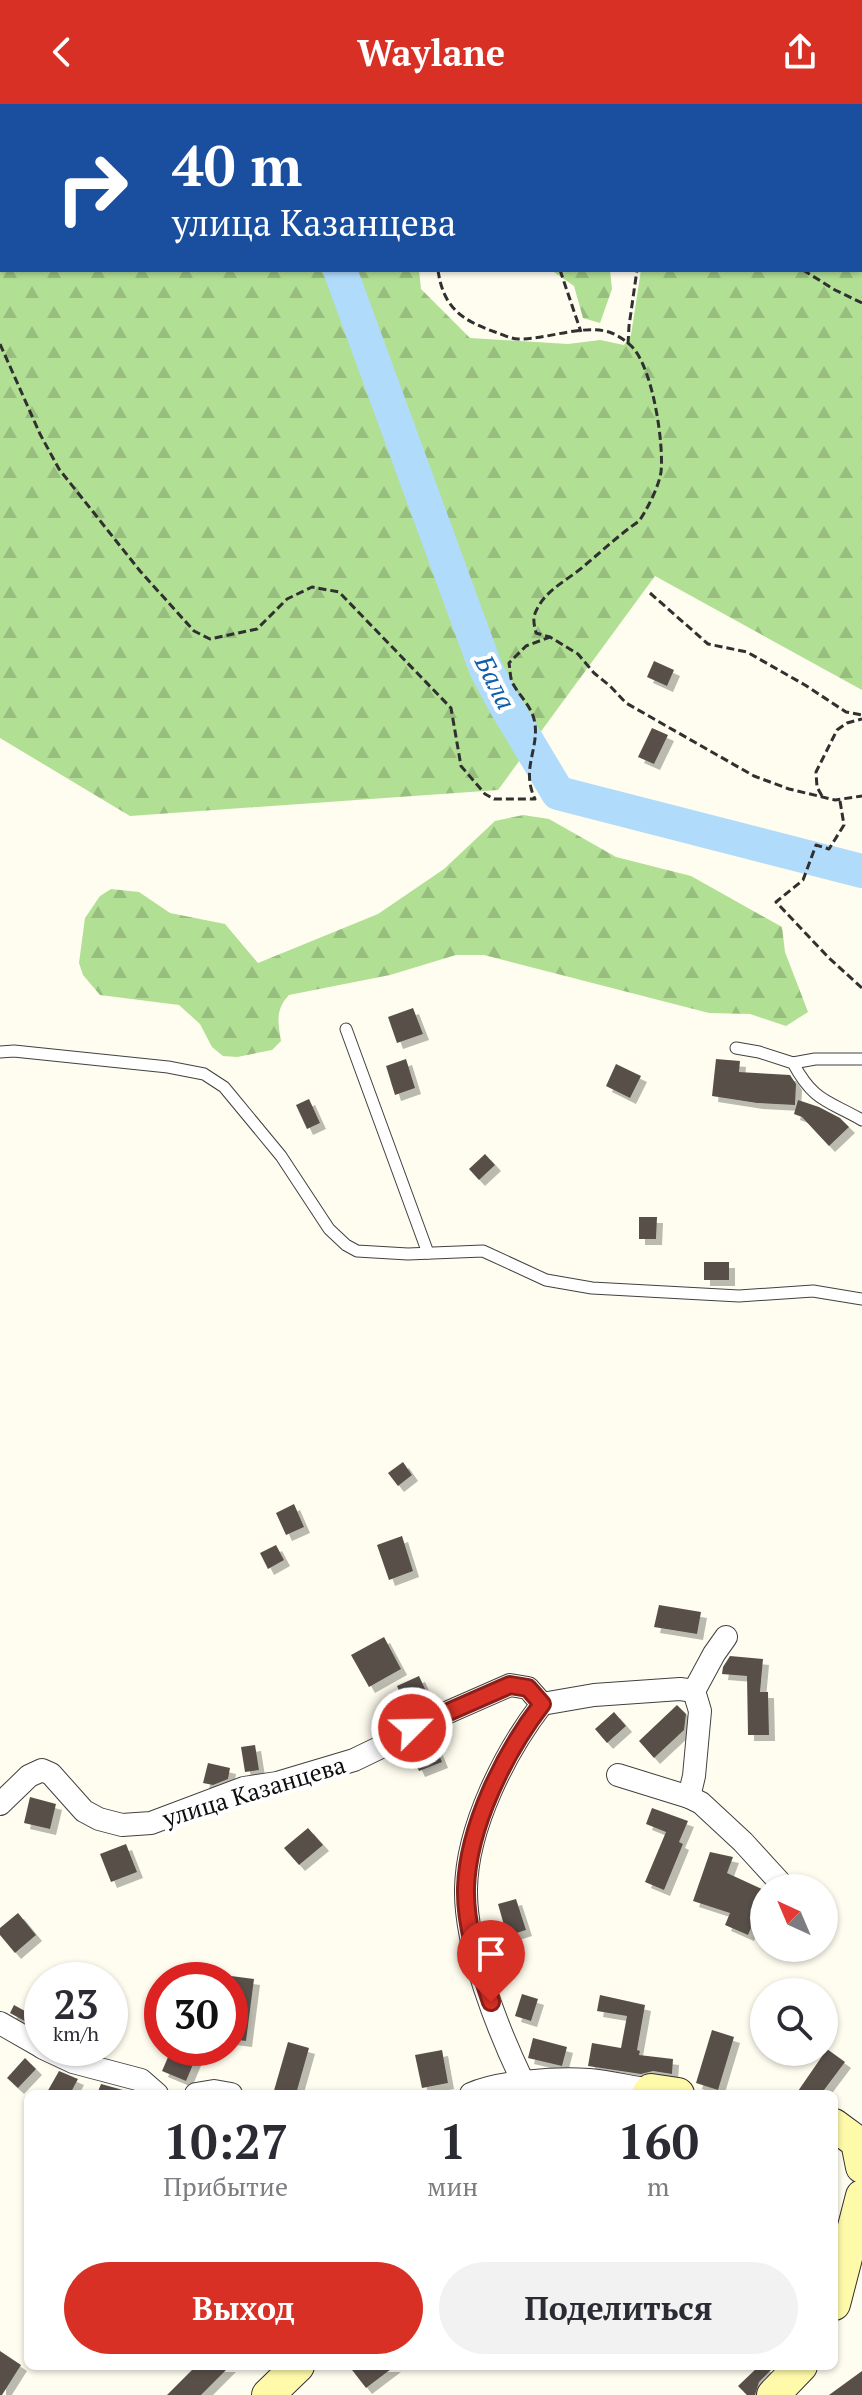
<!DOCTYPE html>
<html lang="ru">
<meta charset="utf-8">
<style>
:root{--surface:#fff;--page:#f2f2f3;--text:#2b2b33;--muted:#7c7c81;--accent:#d93025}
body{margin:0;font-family:"PT Serif",serif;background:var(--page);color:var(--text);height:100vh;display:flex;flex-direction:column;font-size:30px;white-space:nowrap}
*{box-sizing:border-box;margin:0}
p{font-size:26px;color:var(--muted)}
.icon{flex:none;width:44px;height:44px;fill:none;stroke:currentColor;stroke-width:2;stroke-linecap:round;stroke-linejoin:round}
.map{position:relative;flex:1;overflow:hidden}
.side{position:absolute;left:24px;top:1986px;width:814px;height:280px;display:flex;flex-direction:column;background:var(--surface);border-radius:12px;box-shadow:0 2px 6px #0004}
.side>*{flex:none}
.guide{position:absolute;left:0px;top:0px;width:862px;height:168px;box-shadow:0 2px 6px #0004;background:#1a4fa0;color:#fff;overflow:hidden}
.needle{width:52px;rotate:316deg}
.tools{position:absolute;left:750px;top:1770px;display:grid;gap:16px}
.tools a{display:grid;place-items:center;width:88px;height:88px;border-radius:50%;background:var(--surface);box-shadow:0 2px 6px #0004;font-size:40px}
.speed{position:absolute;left:24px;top:1858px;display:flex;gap:16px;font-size:40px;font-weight:700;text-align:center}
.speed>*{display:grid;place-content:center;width:104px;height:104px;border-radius:50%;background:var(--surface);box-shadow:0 2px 6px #0004;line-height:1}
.speed small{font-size:20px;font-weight:400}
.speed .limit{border:12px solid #d22;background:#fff;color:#111}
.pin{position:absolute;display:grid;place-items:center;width:68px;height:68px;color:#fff;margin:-82px -34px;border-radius:50% 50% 50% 0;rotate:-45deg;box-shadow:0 0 8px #0007}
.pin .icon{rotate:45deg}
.me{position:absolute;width:88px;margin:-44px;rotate:67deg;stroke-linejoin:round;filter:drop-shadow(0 0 6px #0008)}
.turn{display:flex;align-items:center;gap:28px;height:168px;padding:0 40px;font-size:36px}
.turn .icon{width:104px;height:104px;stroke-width:2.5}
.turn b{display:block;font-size:56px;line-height:68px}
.eta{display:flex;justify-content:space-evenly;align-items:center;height:136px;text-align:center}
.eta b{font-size:48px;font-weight:600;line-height:56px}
.primary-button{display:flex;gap:16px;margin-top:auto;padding:16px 40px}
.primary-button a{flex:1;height:92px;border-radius:48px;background:var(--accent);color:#fff;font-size:32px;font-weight:600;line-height:92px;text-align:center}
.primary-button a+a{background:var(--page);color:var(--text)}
header{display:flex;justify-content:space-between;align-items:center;height:104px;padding:0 40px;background:var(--accent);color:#fff;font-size:36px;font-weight:600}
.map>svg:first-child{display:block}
.forest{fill:url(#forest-firs)}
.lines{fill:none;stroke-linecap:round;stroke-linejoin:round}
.stream{stroke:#318cd8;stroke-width:6}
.river{stroke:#b0dbfb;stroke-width:34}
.building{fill:#58504a;filter:url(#shadow)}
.lane-casing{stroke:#414141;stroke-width:13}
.street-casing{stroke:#414141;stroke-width:24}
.secondary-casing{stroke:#303030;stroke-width:34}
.path{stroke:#303030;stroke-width:3;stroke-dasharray:8 4;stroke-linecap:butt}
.lane{stroke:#fff;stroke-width:11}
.street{stroke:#fff;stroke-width:22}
.secondary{stroke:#fffaaa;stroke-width:32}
.route-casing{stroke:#8d1f18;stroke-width:20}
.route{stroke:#d93025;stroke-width:14}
.labels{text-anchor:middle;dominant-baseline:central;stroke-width:8;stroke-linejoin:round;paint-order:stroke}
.street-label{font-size:24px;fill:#0e0e0e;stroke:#fff}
.water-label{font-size:26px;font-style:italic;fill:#0d5daa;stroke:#fff}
</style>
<header><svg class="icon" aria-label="back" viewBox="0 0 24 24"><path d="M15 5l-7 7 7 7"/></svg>Waylane<svg class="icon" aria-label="share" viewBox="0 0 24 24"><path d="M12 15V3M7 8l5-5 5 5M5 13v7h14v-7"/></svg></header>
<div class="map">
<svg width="862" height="2291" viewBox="0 0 862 2291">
<defs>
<pattern id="forest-firs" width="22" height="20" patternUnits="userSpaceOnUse" patternTransform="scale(2)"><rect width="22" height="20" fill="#b1df94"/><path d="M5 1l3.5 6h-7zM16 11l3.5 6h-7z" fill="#97be7e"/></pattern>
<filter id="shadow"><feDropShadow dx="6" dy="6" stdDeviation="0" flood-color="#0004"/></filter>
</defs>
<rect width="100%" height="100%" fill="#fffdef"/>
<g class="forest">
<path d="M 0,0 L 430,0 L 429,2 L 2,2 L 2,166 L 419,166 L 421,185 L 470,234 L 568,240 L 600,236 L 624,241 L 631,231 L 641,166 L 860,166 L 860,2 L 657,2 L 658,0 L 862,0 L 862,586 L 655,472 L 498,686 L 130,712 L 0,634 Z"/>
<path d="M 551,166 L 610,166 L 612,185 L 600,219 L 583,214 L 574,182 Z"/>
<path d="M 523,711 L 549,715 L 616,753 L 691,772 L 782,823 L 785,848 L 808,908 L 786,922 L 750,910 L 709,909 L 484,851 L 456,851 L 390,871 L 289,891 C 275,906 278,918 281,937 L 272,946 L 237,953 L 223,952 L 212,943 L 200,920 L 179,901 L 100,891 L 83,871 L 79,859 L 85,814 L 100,792 L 111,785 L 139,788 L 170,809 L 225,820 L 258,859 L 378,810 L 444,765 L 495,717 Z"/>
</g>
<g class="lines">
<path class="stream" d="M 230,0 L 232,2"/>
<path class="river" d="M 340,166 L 486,565 L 503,597 L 558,689 L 862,767"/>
</g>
<g class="building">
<path d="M 654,557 L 674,566 L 667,582 L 647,573 Z"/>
<path d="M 652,624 L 668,631 L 654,660 L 638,653 Z"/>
<path d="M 413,904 L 423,930 L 397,939 L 388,913 Z"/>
<path d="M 406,955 L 415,984 L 395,991 L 386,962 Z"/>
<path d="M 716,955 L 740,957 L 739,968 L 790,971 L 796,980 L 795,1001 L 757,999 L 712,992 Z"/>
<path d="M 616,960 L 641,972 L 630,994 L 606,982 Z"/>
<path d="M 309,995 L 320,1019 L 307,1025 L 296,1001 Z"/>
<path d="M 798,996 L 819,1003 L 840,1014 L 849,1023 L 829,1042 L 802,1013 L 794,1010 Z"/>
<path d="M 485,1050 L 495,1061 L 479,1076 L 469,1065 Z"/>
<path d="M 639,1113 L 657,1113 L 656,1135 L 639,1135 Z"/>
<rect x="704" y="1158" width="25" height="18"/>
<path d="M 403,1358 L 412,1371 L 398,1382 L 388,1369 Z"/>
<path d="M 294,1400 L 304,1423 L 286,1431 L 276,1409 Z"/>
<path d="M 402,1432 L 413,1467 L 389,1476 L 377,1441 Z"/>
<path d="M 276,1441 L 284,1456 L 268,1465 L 260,1449 Z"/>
<path d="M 659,1501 L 701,1508 L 697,1530 L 654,1523 Z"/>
<path d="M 384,1533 L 401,1565 L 369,1583 L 351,1551 Z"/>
<path d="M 730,1552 L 763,1555 L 760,1588 L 768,1588 L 769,1631 L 748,1631 L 747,1572 L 722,1570 L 723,1563 Z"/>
<path d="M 419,1572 L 432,1600 L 409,1610 L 397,1582 Z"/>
<path d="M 677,1601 L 686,1610 L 684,1626 L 654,1654 L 639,1637 Z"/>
<path d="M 614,1608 L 626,1622 L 607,1639 L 595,1625 Z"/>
<path d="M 255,1641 L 259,1666 L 245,1668 L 241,1643 Z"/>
<path d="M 436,1643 L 442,1658 L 419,1667 L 412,1652 Z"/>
<path d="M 208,1659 L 230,1664 L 228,1675 L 213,1681 L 203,1679 Z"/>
<path d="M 30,1693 L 56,1700 L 50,1725 L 24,1719 Z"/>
<path d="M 652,1704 L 688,1717 L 679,1738 L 683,1740 L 664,1786 L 645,1778 L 666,1728 L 646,1720 Z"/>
<path d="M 308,1724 L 323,1741 L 299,1761 L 284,1744 Z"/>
<path d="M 126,1740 L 137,1768 L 111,1778 L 100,1750 Z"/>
<path d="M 710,1748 L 733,1753 L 727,1769 L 764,1786 L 764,1793 L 748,1831 L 725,1821 L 730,1809 L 693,1797 Z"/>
<path d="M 516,1795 L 526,1826 L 507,1832 L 498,1800 Z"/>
<path d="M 18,1809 L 36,1831 L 15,1849 L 0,1831 L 0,1824 Z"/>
<path d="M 231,1872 L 254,1875 L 246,1937 L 230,1935 Z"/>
<path d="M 522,1890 L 538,1895 L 531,1917 L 515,1912 Z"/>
<path d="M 600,1891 L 645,1901 L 637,1946 L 640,1947 L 639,1951 L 673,1955 L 672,1970 L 653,1967 L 641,1970 L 588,1962 L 592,1939 L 621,1944 L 627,1912 L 597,1907 Z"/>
<path d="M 14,1901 L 34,1912 L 30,1920 L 10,1909 Z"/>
<path d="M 712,1926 L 734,1933 L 718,1986 L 696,1979 Z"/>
<path d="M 533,1934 L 567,1943 L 562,1962 L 528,1954 Z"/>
<path d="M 288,1938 L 309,1944 L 296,1990 L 273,1990 Z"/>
<path d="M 172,1944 L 200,1944 L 186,1977 L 162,1967 Z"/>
<path d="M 827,1945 L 845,1958 L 821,1990 L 796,1990 Z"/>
<path d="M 442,1946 L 448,1979 L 422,1984 L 415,1951 Z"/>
<path d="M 25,1954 L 36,1965 L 18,1984 L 7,1974 Z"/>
<path d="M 59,1967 L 78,1975 L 70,1990 L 46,1990 Z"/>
<path d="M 101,1980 L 134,1989 L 136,1990 L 97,1990 Z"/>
<path d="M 0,2247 L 21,2261 L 2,2291 L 0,2291 Z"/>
<path d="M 196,2262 L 230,2262 L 201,2291 L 167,2291 Z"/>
<path d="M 349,2262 L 395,2262 L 366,2284 Z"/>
<path d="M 759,2262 L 775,2262 L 759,2278 L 755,2291 L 747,2291 L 738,2282 Z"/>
<path d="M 862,2267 L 862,2291 L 829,2291 Z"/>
</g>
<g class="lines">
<g class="lane-casing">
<g id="lane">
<path d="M 346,925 L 428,1149"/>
<path d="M 736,944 L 759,948 L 793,959 C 814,998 827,996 862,1016"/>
<path d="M 0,948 L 14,947 L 168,963 L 204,970 L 224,983 L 281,1052 L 329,1125 L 346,1141 L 357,1147 L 408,1150 L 483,1147 L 546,1176 L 592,1184 L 739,1192 L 813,1187 L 862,1195"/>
<path d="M 793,959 L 815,955 L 862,955"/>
</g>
</g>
<g class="street-casing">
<g id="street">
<path d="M 542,1600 L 594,1591 L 680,1585 L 694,1587"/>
<path d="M 618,1671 L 689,1693 L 701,1699 L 743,1738 L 785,1784"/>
<path d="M 689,1693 L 694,1672 L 700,1607 L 694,1587 L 714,1550 L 726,1533"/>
<path d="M 0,1700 L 29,1672 L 42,1666 L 51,1670 L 84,1707 L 99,1715 L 122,1721 L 151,1719 L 244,1684 L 277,1679 L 354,1656 L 383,1642 L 412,1624 L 510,1581 L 528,1584 L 542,1600"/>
<path d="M 824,1811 L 825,1811"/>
<path d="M 0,1919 L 42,1943"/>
<path d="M 43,1944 L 73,1958 L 141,1976 L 157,1990"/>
<path d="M 523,1978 C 498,1926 465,1843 466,1785 C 467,1723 505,1648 542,1600"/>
<path d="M 196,1990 L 214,1987 L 231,1990"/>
<path d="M 471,1990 C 499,1977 558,1974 589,1976 C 610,1978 630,1983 651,1986"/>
</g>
</g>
<g class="secondary-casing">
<g id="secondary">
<path d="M 648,1990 L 651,1986 L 678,1990"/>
<path d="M 834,2021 L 857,2038 L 862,2063"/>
<path d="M 834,2200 L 862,2092"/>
<path d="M 268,2291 L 298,2262"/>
<path d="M 773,2291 L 801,2262"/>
</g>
</g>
<g class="path">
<path d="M 496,0 L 498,2"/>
<path d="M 682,0 L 684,2"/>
<path d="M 621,2 L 647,1"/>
<path d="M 438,166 C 443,203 461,216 495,228 C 502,230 511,235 518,235 C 545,236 582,220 609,228 C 618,231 628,238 634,245 C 653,268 664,339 661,368 C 659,382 647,406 639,417 C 619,431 602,447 584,462 C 568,476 547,485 537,505 C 532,514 534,520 536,529 L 550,533 L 578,550 L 594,569 L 610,582 L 626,599 L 754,672 L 789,685 L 835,696 L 862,692"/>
<path d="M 560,166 L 581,228"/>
<path d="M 803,166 L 835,186 L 862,199"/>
<path d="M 0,240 L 40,330 L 59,365 L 140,467 L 194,527 L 210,535 L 257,525 L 287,495 L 312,483 L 339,488 L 451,604 L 461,662 L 485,690 L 494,695 L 535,695 C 520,664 541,643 534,615 C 531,602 518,590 512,578 C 510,572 510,565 509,559 L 526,542 L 550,533"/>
<path d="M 628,240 L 629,222 L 637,166"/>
<path d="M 650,489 L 708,540 L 747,548 L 805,581 L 846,608 L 862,611"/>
<path d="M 822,692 L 817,683 L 816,668 L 837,626 L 847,619 L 862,615"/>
<path d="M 840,697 L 844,721 L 829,745 L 816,741 L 803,776 L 776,798 L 829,854 L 862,884"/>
</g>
<use href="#lane" class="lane"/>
<use href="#street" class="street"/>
<use href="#secondary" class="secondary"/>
</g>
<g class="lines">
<g class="route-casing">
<path id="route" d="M 412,1624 L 510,1581 L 528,1584 L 542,1600 C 505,1648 468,1722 466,1784 C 465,1823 479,1862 491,1898"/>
</g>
<use href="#route" class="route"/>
</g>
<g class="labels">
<g class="street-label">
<text transform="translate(254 1687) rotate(-17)">улица Казанцева</text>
</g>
<g class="water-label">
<text transform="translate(496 578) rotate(63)">Бала</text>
</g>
</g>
</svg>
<div class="tools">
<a><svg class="needle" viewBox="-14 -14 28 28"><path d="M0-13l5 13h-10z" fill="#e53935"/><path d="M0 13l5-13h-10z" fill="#7c7c81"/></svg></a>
<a><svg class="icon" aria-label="search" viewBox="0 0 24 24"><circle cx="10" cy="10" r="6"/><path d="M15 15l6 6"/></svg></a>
</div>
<div class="speed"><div>23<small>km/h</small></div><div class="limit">30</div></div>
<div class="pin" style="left:491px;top:1898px;background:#d93025"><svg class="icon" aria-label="arrive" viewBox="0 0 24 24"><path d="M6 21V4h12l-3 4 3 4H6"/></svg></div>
<svg class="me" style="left:412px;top:1624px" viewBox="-20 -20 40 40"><circle r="17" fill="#d93025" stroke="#fff" stroke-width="3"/><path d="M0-11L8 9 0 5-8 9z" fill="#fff"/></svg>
<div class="guide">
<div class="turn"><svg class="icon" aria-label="right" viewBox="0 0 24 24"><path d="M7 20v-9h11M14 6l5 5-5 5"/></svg><div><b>40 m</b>улица Казанцева</div></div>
</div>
<section class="side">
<div class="eta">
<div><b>10:27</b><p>Прибытие</p></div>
<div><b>1</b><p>мин</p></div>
<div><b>160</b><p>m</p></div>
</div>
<div class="primary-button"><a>Выход</a><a>Поделиться</a></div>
</section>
</div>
